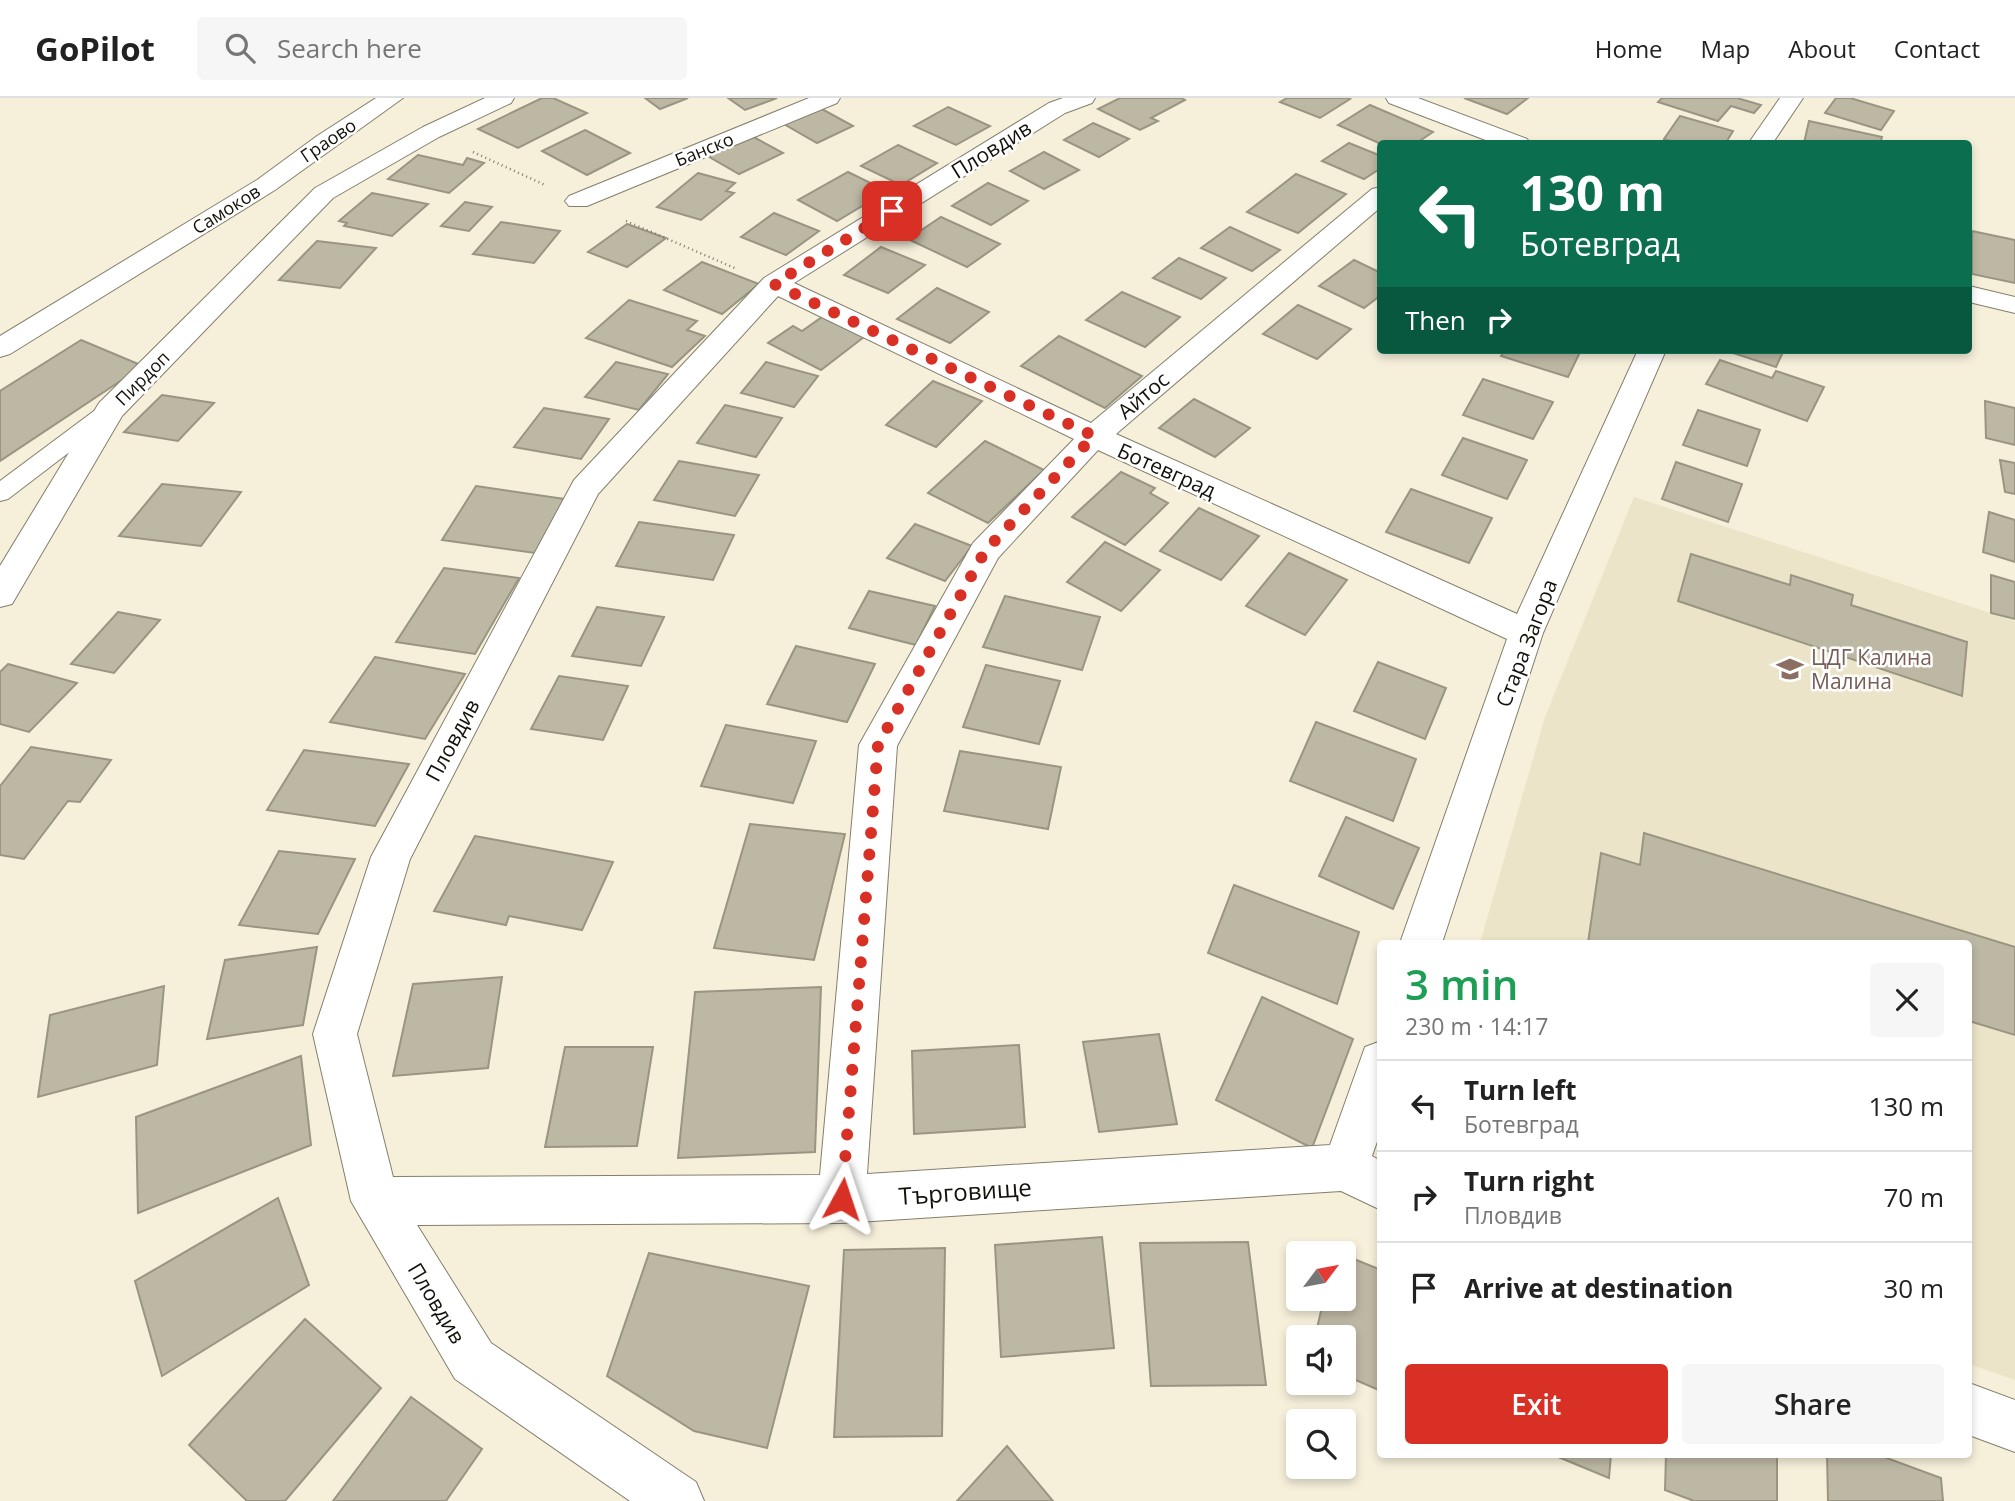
<!DOCTYPE html>
<meta charset="utf-8">
<style>
:root{--surface:#fff;--page:#f6f6f6;--text:#222;--muted:#767676;--line:#e0e0e0;--accent:#d93025}
body{margin:0;font-family:"Open Sans",sans-serif;background:var(--page);color:var(--text);height:100vh;display:flex;flex-direction:column;font-size:26px;white-space:nowrap}
*{box-sizing:border-box;margin:0}
p{font-size:23px;color:var(--muted)}
.icon{flex:none;width:38px;height:38px;fill:none;stroke:currentColor;stroke-width:2;stroke-linecap:round;stroke-linejoin:round}
.map{position:relative;flex:1;overflow:hidden}
.sheet{position:absolute;left:1377px;top:842px;width:595px;height:518px;display:flex;flex-direction:column;background:var(--surface);border-radius:7px;box-shadow:0 4px 10px #0003}
.sheet>*{flex:none}
.top-card{position:absolute;left:1377px;top:42px;width:595px;height:214px;border-radius:7px;box-shadow:0 4px 10px #0003;background:#0b6e4f;color:#fff;overflow:hidden}
.needle{width:46px;rotate:58deg}
.fabs{position:absolute;left:1286px;top:1143px;display:grid;gap:14px}
.fabs a{display:grid;place-items:center;width:70px;height:70px;border-radius:7px;background:var(--surface);box-shadow:0 4px 10px #0003;font-size:35px}
.pin{position:absolute;display:grid;place-items:center;width:60px;height:60px;color:#fff;margin:-30px;border-radius:14px;box-shadow:0 4px 10px #0006}
.me{position:absolute;width:77px;margin:-38px;rotate:5deg;stroke-linejoin:round;filter:drop-shadow(0 0 5px #0008)}
.turn{display:flex;align-items:center;gap:24px;height:147px;padding:0 28px;font-size:32px}
.turn .icon{width:91px;height:91px;stroke-width:2.5}
.turn b{display:block;font-size:49px;line-height:60px}
.then{display:flex;align-items:center;height:66px;padding:0 28px;background:#0003;gap:14px;font-size:26px}
.round{display:grid;place-items:center;flex:none;width:74px;height:74px;border-radius:7px;background:var(--page)}
.headline{display:flex;align-items:center;justify-content:space-between;height:119px;padding:0 28px}
h1{font-size:42px;font-weight:600;line-height:52px;color:#1e9e55}
.action{display:flex;gap:14px;margin-top:auto;padding:14px 28px}
.action a{flex:1;height:80px;border-radius:7px;background:var(--accent);color:#fff;font-size:28px;font-weight:600;line-height:80px;text-align:center}
.action a+a{background:var(--page);color:var(--text)}
ul{padding:0;list-style:none}
li{display:flex;align-items:center;gap:21px;height:91px;padding:0 28px;border-top:2px solid var(--line)}
li div{flex:1}
li b{display:block;font-size:26px}
li em{font-style:normal}
header{display:flex;align-items:center;gap:42px;box-sizing:border-box;height:98px;padding:0 35px;background:var(--surface);border-bottom:2px solid var(--line)}
header strong{font-size:33px}
nav{display:flex;gap:38px;margin-inline-start:auto;font-size:24px}
.search{width:490px;height:63px;background:var(--page);display:flex;align-items:center;gap:18px;box-sizing:border-box;padding:0 24px;border-radius:7px;color:var(--muted);font-size:26px}
.map>svg:first-child{display:block}
.built{fill:#ebe4c8}
.building{fill:#bdb8a4;stroke:#9a9582;stroke-width:2}
.lines{fill:none;stroke-linecap:round;stroke-linejoin:round}
.service-casing{stroke:#847f6c;stroke-width:2}
.minor-casing{stroke:#847f6c;stroke-width:2}
.path{stroke:#7e7a6c;stroke-width:2.5;stroke-dasharray:1 3.5;stroke-linecap:butt}
.service{fill:#fff;fill-rule:evenodd}
.minor{fill:#fff;fill-rule:evenodd}
.route{stroke:#d93025;stroke-width:12;stroke-dasharray:0 21.6}
.labels{text-anchor:middle;dominant-baseline:central;stroke-width:5;stroke-linejoin:round;paint-order:stroke}
.far-street-label{font-size:18px;fill:#13110a;stroke:#fff}
.street-label{font-size:21px;fill:#13110a;stroke:#fff}
.education-label{font-size:21px;fill:#785e54;stroke:#fff;text-anchor:start}
.near-street-label{font-size:24px;fill:#13110a;stroke:#fff}
</style>
<header>
<strong>GoPilot</strong>
<div class="search"><svg class="icon" aria-label="search" viewBox="0 0 24 24"><circle cx="10" cy="10" r="6"/><path d="M15 15l6 6"/></svg>Search here</div>
<nav><a>Home</a><a>Map</a><a>About</a><a>Contact</a></nav>
</header>
<div class="map">
<svg width="2015" height="1403" viewBox="0 0 2015 1403">
<rect width="100%" height="100%" fill="#f6f0db"/>
<path class="built" d="M 1634,399 L 2015,523 L 2015,1282 L 1969,1266 L 1969,845 L 1480,845 L 1545,619 Z"/>
<g class="building">
<path d="M 542,0 L 553,0 L 587,15 L 518,50 L 478,31 Z"/>
<path d="M 645,0 L 688,0 L 660,11 Z"/>
<path d="M 728,0 L 777,0 L 745,12 Z"/>
<path d="M 1120,0 L 1181,0 L 1185,2 L 1151,20 L 1158,23 L 1140,32 L 1098,11 Z"/>
<path d="M 1287,0 L 1347,0 L 1350,1 L 1320,20 L 1280,4 Z"/>
<path d="M 1464,0 L 1528,0 L 1507,16 Z"/>
<path d="M 1662,0 L 1737,0 L 1761,7 L 1754,15 L 1731,8 L 1718,23 L 1658,4 Z"/>
<path d="M 1836,0 L 1850,0 L 1894,13 L 1881,32 L 1825,15 Z"/>
<path d="M 1370,7 L 1433,34 L 1415,46 L 1381,46 L 1338,27 Z"/>
<path d="M 948,9 L 990,28 L 956,47 L 914,28 Z"/>
<path d="M 820,10 L 853,28 L 817,45 L 784,26 Z"/>
<path d="M 1680,18 L 1733,33 L 1725,46 L 1679,46 L 1664,41 Z"/>
<path d="M 1809,23 L 1882,39 L 1880,46 L 1804,45 Z"/>
<path d="M 1093,25 L 1129,41 L 1099,59 L 1064,42 Z"/>
<path d="M 585,32 L 630,55 L 587,77 L 542,53 Z"/>
<path d="M 750,37 L 783,55 L 739,76 L 706,57 Z"/>
<path d="M 1349,45 L 1381,58 L 1381,70 L 1364,81 L 1322,63 Z"/>
<path d="M 898,47 L 937,65 L 901,87 L 861,68 Z"/>
<path d="M 1044,54 L 1079,72 L 1044,91 L 1010,73 Z"/>
<path d="M 418,57 L 463,67 L 467,60 L 484,65 L 449,95 L 388,81 Z"/>
<path d="M 848,74 L 887,93 L 837,123 L 798,102 Z"/>
<path d="M 698,75 L 735,85 L 726,93 L 734,95 L 701,122 L 657,109 Z"/>
<path d="M 1296,76 L 1346,96 L 1298,135 L 1247,114 Z"/>
<path d="M 988,85 L 1028,103 L 991,127 L 952,108 Z"/>
<path d="M 372,95 L 428,106 L 392,138 L 344,128 L 347,125 L 339,123 Z"/>
<path d="M 465,104 L 492,109 L 469,133 L 441,128 Z"/>
<path d="M 774,115 L 819,133 L 786,157 L 741,139 Z"/>
<path d="M 941,119 L 1000,146 L 967,169 L 908,141 Z"/>
<path d="M 501,124 L 560,133 L 534,165 L 473,156 Z"/>
<path d="M 627,126 L 666,140 L 627,169 L 588,154 Z"/>
<path d="M 1230,129 L 1280,152 L 1252,173 L 1201,150 Z"/>
<path d="M 1972,133 L 2015,142 L 2015,185 L 1972,176 Z"/>
<path d="M 317,143 L 376,150 L 340,190 L 279,182 Z"/>
<path d="M 881,149 L 925,167 L 888,195 L 844,177 Z"/>
<path d="M 1179,160 L 1226,180 L 1201,201 L 1153,180 Z"/>
<path d="M 1354,162 L 1381,175 L 1381,197 L 1364,210 L 1319,188 Z"/>
<path d="M 702,164 L 759,186 L 722,216 L 664,192 Z"/>
<path d="M 937,190 L 989,214 L 950,245 L 897,221 Z"/>
<path d="M 1122,194 L 1180,219 L 1145,249 L 1086,222 Z"/>
<path d="M 629,202 L 697,223 L 687,232 L 705,238 L 672,269 L 586,240 Z"/>
<path d="M 1298,207 L 1351,231 L 1317,261 L 1263,236 Z"/>
<path d="M 822,219 L 864,239 L 821,272 L 768,245 L 793,228 L 802,233 Z"/>
<path d="M 1059,238 L 1142,278 L 1105,310 L 1021,268 Z"/>
<path d="M 81,242 L 143,268 L 0,363 L 0,293 Z"/>
<path d="M 1505,252 L 1581,252 L 1568,279 L 1501,258 Z"/>
<path d="M 1724,252 L 1784,252 L 1776,269 Z"/>
<path d="M 1720,262 L 1772,280 L 1776,273 L 1824,289 L 1807,323 L 1706,286 Z"/>
<path d="M 616,264 L 668,276 L 639,312 L 585,299 Z"/>
<path d="M 766,264 L 818,278 L 794,309 L 741,295 Z"/>
<path d="M 1483,281 L 1553,304 L 1533,341 L 1463,317 Z"/>
<path d="M 933,283 L 982,303 L 936,349 L 886,327 Z"/>
<path d="M 162,297 L 214,305 L 178,343 L 124,334 Z"/>
<path d="M 1194,301 L 1250,330 L 1215,359 L 1159,330 Z"/>
<path d="M 1985,303 L 2015,310 L 2015,347 L 1986,340 Z"/>
<path d="M 725,307 L 782,320 L 756,359 L 697,345 Z"/>
<path d="M 544,310 L 609,321 L 581,361 L 514,349 Z"/>
<path d="M 1698,312 L 1760,332 L 1747,368 L 1683,347 Z"/>
<path d="M 1463,340 L 1527,362 L 1507,401 L 1442,377 Z"/>
<path d="M 985,343 L 1044,372 L 988,425 L 928,395 Z"/>
<path d="M 2000,362 L 2015,365 L 2015,396 L 2005,394 Z"/>
<path d="M 679,363 L 759,377 L 735,418 L 654,402 Z"/>
<path d="M 1676,364 L 1742,386 L 1728,424 L 1662,401 Z"/>
<path d="M 1121,374 L 1155,390 L 1150,395 L 1168,405 L 1125,447 L 1072,419 Z"/>
<path d="M 162,386 L 241,394 L 201,448 L 119,438 Z"/>
<path d="M 476,388 L 565,401 L 535,455 L 442,442 Z"/>
<path d="M 1411,391 L 1492,420 L 1469,465 L 1386,434 Z"/>
<path d="M 1199,410 L 1259,438 L 1221,482 L 1160,453 Z"/>
<path d="M 1989,414 L 2015,422 L 2015,464 L 1983,454 Z"/>
<path d="M 639,424 L 734,437 L 713,482 L 616,468 Z"/>
<path d="M 915,426 L 972,448 L 945,483 L 887,460 Z"/>
<path d="M 1105,444 L 1160,472 L 1121,513 L 1067,484 Z"/>
<path d="M 1289,455 L 1347,482 L 1305,537 L 1246,508 Z"/>
<path d="M 1691,456 L 1790,487 L 1791,477 L 1853,497 L 1851,507 L 1967,544 L 1962,598 L 1678,503 Z"/>
<path d="M 444,470 L 519,480 L 475,556 L 396,544 Z"/>
<path d="M 1991,477 L 2015,484 L 2015,521 L 1991,515 Z"/>
<path d="M 869,493 L 935,508 L 916,547 L 849,530 Z"/>
<path d="M 1005,498 L 1100,519 L 1082,572 L 983,549 Z"/>
<path d="M 597,509 L 664,519 L 641,568 L 572,558 Z"/>
<path d="M 118,514 L 160,522 L 114,575 L 71,566 Z"/>
<path d="M 796,548 L 875,566 L 847,624 L 767,606 Z"/>
<path d="M 375,559 L 465,576 L 425,641 L 330,624 Z"/>
<path d="M 1378,564 L 1446,590 L 1425,641 L 1354,613 Z"/>
<path d="M 8,566 L 77,585 L 29,634 L 0,626 L 0,574 Z"/>
<path d="M 986,567 L 1060,583 L 1039,646 L 963,629 Z"/>
<path d="M 559,578 L 628,588 L 603,642 L 531,631 Z"/>
<path d="M 1316,624 L 1416,661 L 1393,723 L 1290,683 Z"/>
<path d="M 726,627 L 816,643 L 793,705 L 701,688 Z"/>
<path d="M 31,649 L 111,662 L 80,704 L 68,703 L 24,761 L 0,757 L 0,688 Z"/>
<path d="M 304,652 L 409,666 L 375,728 L 267,712 Z"/>
<path d="M 960,653 L 1061,669 L 1048,731 L 944,713 Z"/>
<path d="M 1346,719 L 1419,750 L 1393,811 L 1319,778 Z"/>
<path d="M 750,726 L 845,736 L 814,862 L 714,850 Z"/>
<path d="M 1644,735 L 2015,849 L 2015,937 L 1969,923 L 1969,845 L 1588,845 L 1601,755 L 1640,767 Z"/>
<path d="M 475,738 L 613,764 L 582,832 L 509,818 L 506,827 L 434,813 Z"/>
<path d="M 279,753 L 355,761 L 318,836 L 239,827 Z"/>
<path d="M 1234,787 L 1359,834 L 1337,906 L 1208,855 Z"/>
<path d="M 317,849 L 303,927 L 207,941 L 225,862 Z"/>
<path d="M 502,879 L 488,970 L 393,978 L 413,886 Z"/>
<path d="M 164,888 L 157,967 L 38,999 L 50,917 Z"/>
<path d="M 821,889 L 815,1054 L 678,1060 L 695,894 Z"/>
<path d="M 1262,899 L 1353,941 L 1312,1050 L 1216,1002 Z"/>
<path d="M 1159,936 L 1177,1026 L 1099,1034 L 1083,944 Z"/>
<path d="M 1019,947 L 1025,1029 L 914,1036 L 912,953 Z"/>
<path d="M 565,949 L 653,949 L 637,1048 L 545,1049 Z"/>
<path d="M 301,958 L 311,1047 L 138,1115 L 136,1019 Z"/>
<path d="M 278,1100 L 309,1187 L 162,1278 L 135,1183 Z"/>
<path d="M 1102,1139 L 1114,1250 L 1001,1259 L 995,1147 Z"/>
<path d="M 1248,1144 L 1266,1287 L 1151,1288 L 1140,1145 Z"/>
<path d="M 945,1150 L 942,1338 L 834,1339 L 844,1152 Z"/>
<path d="M 649,1155 L 809,1188 L 767,1350 L 694,1333 L 607,1278 Z"/>
<path d="M 1344,1157 L 1381,1172 L 1381,1293 L 1344,1277 L 1344,1239 L 1315,1239 L 1324,1200 L 1344,1200 Z"/>
<path d="M 305,1221 L 381,1290 L 285,1403 L 247,1403 L 189,1347 Z"/>
<path d="M 411,1299 L 482,1351 L 446,1403 L 333,1403 Z"/>
<path d="M 1007,1348 L 1053,1403 L 957,1403 Z"/>
<path d="M 1551,1356 L 1611,1356 L 1609,1380 Z"/>
<path d="M 1666,1356 L 1777,1356 L 1777,1403 L 1694,1403 L 1665,1392 Z"/>
<path d="M 1827,1356 L 1876,1356 L 1941,1380 L 1943,1403 L 1828,1403 Z"/>
</g>
<g class="lines">
<g class="service-casing">
<path id="service" d="M 110,305 L 121,312 L 118,317 L 8,401 L 0,403 L 0,383 L 102,307 Z"/>
</g>
<g class="minor-casing">
<g id="minor">
<path d="M 376,0 L 403,0 L 275,92 L 10,256 L 0,259 L 0,238 L 257,82 L 317,38 Z"/>
<path d="M 485,0 L 514,0 L 511,5 L 439,39 L 333,100 L 122,318 L 12,506 L 0,509 L 0,468 L 99,305 L 315,90 L 423,29 Z"/>
<path d="M 809,0 L 840,0 L 837,5 L 587,108 L 569,108 L 565,103 L 569,98 Z"/>
<path d="M 1063,0 L 1095,0 L 1092,5 L 1065,15 L 794,185 L 1091,325 L 1372,91 L 1381,89 L 1381,109 L 1116,336 L 1517,516 L 1638,252 L 1666,252 L 1543,535 L 1442,845 L 1400,845 L 1507,541 L 1098,352 L 998,460 L 897,648 L 867,1076 L 1330,1047 L 1365,949 L 1381,943 L 1381,1032 L 1372,1058 L 1381,1063 L 1381,1112 L 1341,1093 L 842,1125 L 417,1127 L 491,1245 L 696,1384 L 704,1403 L 630,1403 L 455,1281 L 351,1103 L 313,936 L 371,759 L 574,382 L 764,180 L 1049,5 ZM 778,198 L 1074,341 L 973,445 L 859,647 L 820,1077 L 393,1079 L 357,936 L 410,761 L 598,396 Z"/>
<path d="M 1386,0 L 1418,0 L 1527,41 L 1531,46 L 1496,46 L 1389,5 Z"/>
<path d="M 1780,0 L 1803,0 L 1772,46 L 1748,46 Z"/>
<path d="M 1969,188 L 2015,199 L 2015,215 L 1969,204 Z"/>
<path d="M 1969,1285 L 2015,1302 L 2015,1354 L 1969,1337 Z"/>
</g>
</g>
<g class="path">
<path d="M 473,54 L 545,87"/>
<path d="M 626,123 L 737,171"/>
</g>
<use href="#service" class="service"/>
<use href="#minor" class="minor"/>
</g>
<g class="lines">
<path class="route" d="M 842,1101 L 878,647 L 985,453 L 1094,338 L 774,186 L 892,113"/>
</g>
<defs>
<g id="school-bare" transform="scale(2.1)"><path d="M0-5L7-2L0 1L-7-2ZM-4 1L0 2.5L4 1V4Q0 6-4 4Z" fill="#8d6e63" stroke="#fff" stroke-width="2.5" paint-order="stroke"/></g>
</defs>
<g fill-rule="evenodd">
<use href="#school-bare" x="1790" y="571"/>
</g>
<g class="labels">
<g class="far-street-label">
<text transform="translate(328 42) rotate(-34)">Граово</text>
<text transform="translate(704 51) rotate(-22)">Банско</text>
<text transform="translate(226 111) rotate(-32)">Самоков</text>
<text transform="translate(142 280) rotate(-45)">Пирдоп</text>
</g>
<g class="street-label">
<text transform="translate(991 51) rotate(-32)">Пловдив</text>
<text transform="translate(1143 297) rotate(-40)">Айтос</text>
<text transform="translate(1167 372) rotate(24)">Ботевград</text>
<text transform="translate(1526 545) rotate(-69)">Стара Загора</text>
<text transform="translate(452 642) rotate(-62)">Пловдив</text>
<text transform="translate(437 1205) rotate(59)">Пловдив</text>
</g>
<g class="education-label">
<text x="1811" y="559">ЦДГ Калина<tspan x="1811" dy="24">Малина</tspan></text>
</g>
<g class="near-street-label">
<text transform="translate(965 1093) rotate(-4)">Търговище</text>
</g>
</g>
</svg>
<div class="fabs">
<a><svg class="needle" viewBox="-14 -14 28 28"><path d="M0-13l5 13h-10z" fill="#e53935"/><path d="M0 13l5-13h-10z" fill="#767676"/></svg></a>
<a><svg class="icon" aria-label="sound" viewBox="0 0 24 24"><path d="M4 9h4l5-4v14l-5-4H4zM17 9q2 3 0 6"/></svg></a>
<a><svg class="icon" aria-label="search" viewBox="0 0 24 24"><circle cx="10" cy="10" r="6"/><path d="M15 15l6 6"/></svg></a>
</div>
<div class="pin" style="left:892px;top:113px;background:#d93025"><svg class="icon" aria-label="arrive" viewBox="0 0 24 24"><path d="M6 21V4h12l-3 4 3 4H6"/></svg></div>
<svg class="me" style="left:842px;top:1101px" viewBox="-20 -20 40 40"><path d="M0-17L14 15 0 8-14 15z" fill="#d93025" stroke="#fff" stroke-width="4"/></svg>
<div class="top-card">
<div class="turn"><svg class="icon" aria-label="left" viewBox="0 0 24 24"><path d="M17 20v-9H6M10 6l-5 5 5 5"/></svg><div><b>130 m</b>Ботевград</div></div>
<div class="then">Then<svg class="icon" aria-label="right" viewBox="0 0 24 24"><path d="M7 20v-9h11M14 6l5 5-5 5"/></svg></div>
</div>
<section class="sheet">
<div class="headline"><div><h1>3 min</h1><p>230 m · 14:17</p></div><a class="round"><svg class="icon" aria-label="close" viewBox="0 0 24 24"><path d="M6 6l12 12M18 6L6 18"/></svg></a></div>
<ul>
<li><svg class="icon" aria-label="left" viewBox="0 0 24 24"><path d="M17 20v-9H6M10 6l-5 5 5 5"/></svg><div><b>Turn left</b><p>Ботевград</p></div><em>130 m</em></li>
<li><svg class="icon" aria-label="right" viewBox="0 0 24 24"><path d="M7 20v-9h11M14 6l5 5-5 5"/></svg><div><b>Turn right</b><p>Пловдив</p></div><em>70 m</em></li>
<li><svg class="icon" aria-label="arrive" viewBox="0 0 24 24"><path d="M6 21V4h12l-3 4 3 4H6"/></svg><div><b>Arrive at destination</b></div><em>30 m</em></li>
</ul>
<div class="action"><a>Exit</a><a>Share</a></div>
</section>
</div>
